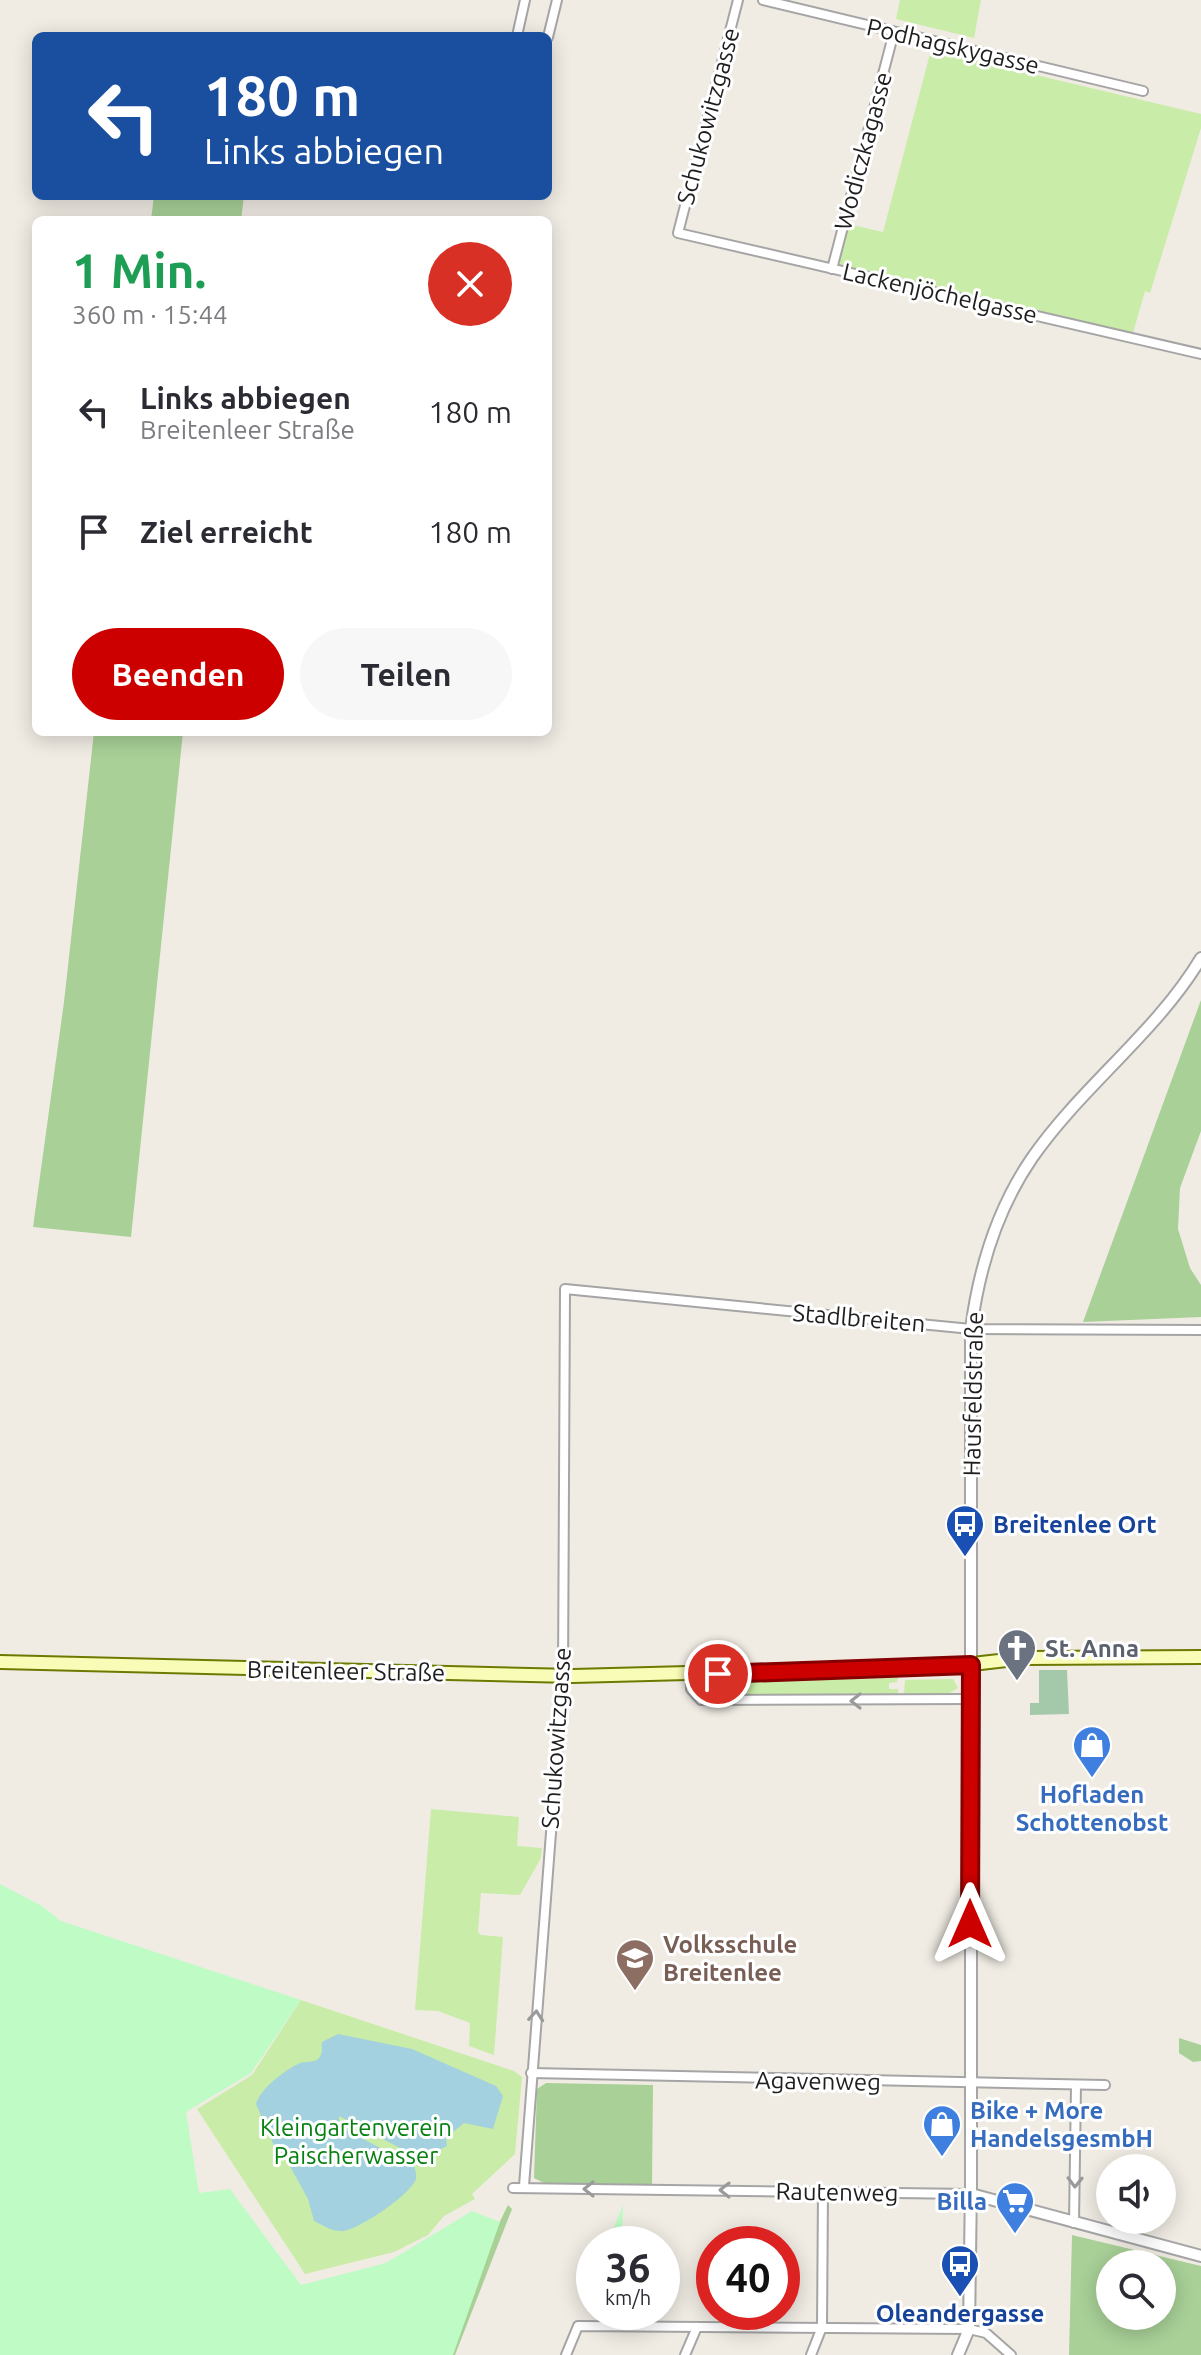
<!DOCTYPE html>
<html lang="de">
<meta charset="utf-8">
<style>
:root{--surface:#fff;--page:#f7f7f7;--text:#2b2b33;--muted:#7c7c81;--accent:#cd0000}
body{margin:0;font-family:Ubuntu,sans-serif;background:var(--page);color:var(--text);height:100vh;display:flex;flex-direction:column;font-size:30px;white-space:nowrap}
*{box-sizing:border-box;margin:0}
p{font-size:26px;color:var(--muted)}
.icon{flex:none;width:44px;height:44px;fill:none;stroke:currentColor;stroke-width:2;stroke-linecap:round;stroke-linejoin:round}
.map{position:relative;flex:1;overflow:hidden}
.drawer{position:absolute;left:32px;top:216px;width:520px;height:520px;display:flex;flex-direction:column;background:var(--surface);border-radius:12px;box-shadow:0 4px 20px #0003}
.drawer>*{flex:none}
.banner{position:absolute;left:32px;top:32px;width:520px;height:168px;border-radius:12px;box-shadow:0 4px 20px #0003;background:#1a4fa0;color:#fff;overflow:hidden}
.controls{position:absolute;left:1096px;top:2154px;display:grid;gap:16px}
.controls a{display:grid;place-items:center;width:80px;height:80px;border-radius:50%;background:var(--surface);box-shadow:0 4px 20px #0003;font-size:40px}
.speed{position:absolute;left:576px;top:2226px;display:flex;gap:16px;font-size:40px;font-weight:700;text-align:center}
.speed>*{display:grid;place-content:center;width:104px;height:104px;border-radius:50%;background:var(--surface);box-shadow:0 4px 20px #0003;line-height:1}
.speed small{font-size:20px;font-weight:400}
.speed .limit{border:12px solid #d22;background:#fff;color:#111}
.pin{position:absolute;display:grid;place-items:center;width:68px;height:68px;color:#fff;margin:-34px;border:4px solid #fff;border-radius:50%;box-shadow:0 2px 8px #0007}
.me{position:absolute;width:88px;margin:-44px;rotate:0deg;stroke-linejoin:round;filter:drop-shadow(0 0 6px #0008)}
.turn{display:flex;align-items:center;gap:28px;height:168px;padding:0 40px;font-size:36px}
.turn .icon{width:104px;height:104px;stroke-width:2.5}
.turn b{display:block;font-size:56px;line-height:68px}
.round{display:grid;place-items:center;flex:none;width:84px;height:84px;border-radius:42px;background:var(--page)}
.overview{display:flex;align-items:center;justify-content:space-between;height:136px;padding:0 40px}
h1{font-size:48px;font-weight:700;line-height:60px;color:#1e9e55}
.button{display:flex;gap:16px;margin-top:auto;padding:16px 40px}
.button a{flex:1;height:92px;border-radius:48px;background:var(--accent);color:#fff;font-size:32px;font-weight:700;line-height:92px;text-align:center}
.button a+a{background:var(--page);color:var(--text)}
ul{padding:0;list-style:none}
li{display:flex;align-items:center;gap:24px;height:120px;padding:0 40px}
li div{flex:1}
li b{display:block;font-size:30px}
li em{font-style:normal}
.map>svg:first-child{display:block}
.grass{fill:#c9eca8}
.forest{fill:#a8d097;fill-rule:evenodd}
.cemetery{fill:#a4c9aa}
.park{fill:#bffbc4}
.water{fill:#a3d1df}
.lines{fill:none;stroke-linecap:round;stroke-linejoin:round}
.minor-casing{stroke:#a5a5a5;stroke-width:12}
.tertiary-casing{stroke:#a5a5a5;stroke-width:14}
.secondary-casing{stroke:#6d7a01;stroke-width:16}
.minor{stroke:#fff;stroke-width:8}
.tertiary{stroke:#fff;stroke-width:10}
.secondary{stroke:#f8fcb6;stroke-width:12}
.oneway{stroke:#9a9a9a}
.route-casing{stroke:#850000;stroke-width:20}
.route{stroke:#cd0000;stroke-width:14}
.labels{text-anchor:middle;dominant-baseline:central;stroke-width:6;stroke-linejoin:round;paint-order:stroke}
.street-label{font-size:24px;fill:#1e1e1e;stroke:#fff}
.transit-label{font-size:24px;font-weight:bold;fill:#164399;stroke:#fff;text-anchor:start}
.worship-label{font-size:24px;font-weight:bold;fill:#5b616d;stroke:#fff;text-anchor:start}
.shop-label{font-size:24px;font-weight:bold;fill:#366cbe;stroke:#fff}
.education-label{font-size:24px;font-weight:bold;fill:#785e54;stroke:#fff;text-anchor:start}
.park-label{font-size:24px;fill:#078112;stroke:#fff}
</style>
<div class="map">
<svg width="1201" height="2355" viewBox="0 0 1201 2355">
<rect width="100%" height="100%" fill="#f0ece4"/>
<g class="grass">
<path d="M 900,0 L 981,0 L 974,38 L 896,19 Z"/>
<path d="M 931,50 L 1201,114 L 1201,128 L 1150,293 L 1145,291 L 1133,333 L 838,265 L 848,224 L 883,232 Z"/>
<path d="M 898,1678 L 897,1682 L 889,1683 L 889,1689 L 898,1689 L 898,1695 L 734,1694 L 733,1689 L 704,1693 L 697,1687 L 703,1681 Z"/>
<path d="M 953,1679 L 958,1688 L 948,1694 L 904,1694 L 905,1680 Z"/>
<path d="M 431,1809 L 519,1817 L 517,1846 L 542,1848 L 541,1858 L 520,1895 L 481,1893 L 478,1932 L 481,1935 L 503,1937 L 494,2055 L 469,2046 L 470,2023 L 438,2011 L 415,2010 Z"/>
<path d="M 301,2000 L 514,2071 L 522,2077 L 515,2154 L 472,2194 L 475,2199 L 444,2216 L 428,2235 L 394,2252 L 305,2274 L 197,2109 L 252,2075 Z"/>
</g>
<g class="forest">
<path d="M 154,196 L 244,196 L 241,220 L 151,220 Z"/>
<path d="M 94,732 L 183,732 L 131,1237 L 33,1227 L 64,1002 Z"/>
<path d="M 1201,1000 L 1201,1131 L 1180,1188 L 1178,1229 L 1190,1268 L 1201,1285 L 1201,1317 L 1083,1322 Z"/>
<path d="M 1179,2038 L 1201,2045 L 1201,2061 L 1193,2062 L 1179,2053 Z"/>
<path d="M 546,2083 L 653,2085 L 652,2185 L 546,2184 L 534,2178 L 537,2089 Z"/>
<path d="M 508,2205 L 512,2209 L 455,2355 L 435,2355 Z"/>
<path d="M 1072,2235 L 1201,2266 L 1201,2355 L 1069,2355 ZM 1110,2264 L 1162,2264 L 1162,2316 L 1110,2316 Z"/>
</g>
<path class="cemetery" d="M 1039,1670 L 1067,1670 L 1069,1714 L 1030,1715 L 1030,1703 L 1039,1703 Z"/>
<g class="park">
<path d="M 0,1884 L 42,1906 L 61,1921 L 301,2000 L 251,2073 L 186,2112 L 199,2193 L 230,2189 L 301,2285 L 386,2263 L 472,2211 L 500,2222 L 453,2355 L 0,2355 Z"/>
<path d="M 623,2205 L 622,2244 L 607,2244 Z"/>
</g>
<path class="water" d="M 338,2034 L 412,2049 L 496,2086 L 503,2096 L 493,2129 L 464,2123 L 446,2138 L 447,2146 L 421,2159 L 339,2116 L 339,2126 L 414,2166 C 415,2170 417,2174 416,2179 C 410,2195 361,2228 344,2231 C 333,2232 324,2226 314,2221 L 308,2199 L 286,2159 L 275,2148 L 256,2104 C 260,2089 284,2071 298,2064 C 305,2060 318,2065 321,2054 C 323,2050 321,2046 322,2042 Z"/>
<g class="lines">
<g class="minor-casing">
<g id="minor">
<path d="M 738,0 L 678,233 L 1201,354"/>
<path d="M 763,0 L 1143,91"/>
<path d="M 517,36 L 525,0"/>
<path d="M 548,37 L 557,0"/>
<path d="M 832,269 L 894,32"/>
<path d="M 691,1675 L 691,1689 L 701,1700 L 971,1699"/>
<path d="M 531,2073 L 1105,2085"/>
<path d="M 524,2186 L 563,1676 L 565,1289 L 971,1329 L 1201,1330"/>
<path d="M 513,2188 L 971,2194"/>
<path d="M 1074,2223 L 1076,2085"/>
<path d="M 566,2355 L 578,2326 L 969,2329 L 986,2333 L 1011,2355"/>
<path d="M 685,2355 L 697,2327"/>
<path d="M 811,2355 L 822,2327 L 823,2191"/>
</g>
</g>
<g class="tertiary-casing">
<g id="tertiary">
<path d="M 971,2194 L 1201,2256"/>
<path d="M 958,2355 L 969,2329 L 971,2186 L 971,1329 C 979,1268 997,1209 1032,1158 C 1082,1086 1156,1033 1201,958"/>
</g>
</g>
<g class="secondary-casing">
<path id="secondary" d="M 0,1662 L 573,1676 L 955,1666 L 1025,1658 L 1201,1657"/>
</g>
<use href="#minor" class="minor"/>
<use href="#tertiary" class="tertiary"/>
<use href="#secondary" class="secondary"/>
</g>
<defs><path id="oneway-chevron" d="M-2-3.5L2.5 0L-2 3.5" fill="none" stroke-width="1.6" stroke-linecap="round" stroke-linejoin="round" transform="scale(2)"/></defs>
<g class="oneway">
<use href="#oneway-chevron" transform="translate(856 1701) rotate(-180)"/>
<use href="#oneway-chevron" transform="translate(536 2016) rotate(-85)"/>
<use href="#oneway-chevron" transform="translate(1075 2182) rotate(91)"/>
<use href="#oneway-chevron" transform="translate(589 2189) rotate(-180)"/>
<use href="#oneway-chevron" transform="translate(725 2190) rotate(-179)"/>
</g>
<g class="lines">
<g class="route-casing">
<path id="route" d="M 718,1674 L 971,1665 L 970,1924"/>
</g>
<use href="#route" class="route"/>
</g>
<defs>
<g id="bus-pin" transform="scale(2)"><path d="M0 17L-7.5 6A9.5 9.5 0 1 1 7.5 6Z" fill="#1a4fb4" stroke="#fff"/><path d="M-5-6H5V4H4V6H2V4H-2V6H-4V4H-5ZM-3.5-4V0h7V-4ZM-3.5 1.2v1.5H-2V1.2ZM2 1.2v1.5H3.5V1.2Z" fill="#fff"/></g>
<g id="church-pin" transform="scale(2)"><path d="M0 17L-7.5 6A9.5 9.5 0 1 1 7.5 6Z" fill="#6b7280" stroke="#fff"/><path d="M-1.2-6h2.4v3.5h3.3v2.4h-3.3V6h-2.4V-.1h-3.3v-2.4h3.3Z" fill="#fff"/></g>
<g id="shop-pin" transform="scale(2)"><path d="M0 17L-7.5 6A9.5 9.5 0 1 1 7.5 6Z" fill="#3f7fe0" stroke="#fff"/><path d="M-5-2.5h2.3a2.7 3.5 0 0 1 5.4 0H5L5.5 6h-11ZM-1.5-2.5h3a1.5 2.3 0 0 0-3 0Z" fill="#fff"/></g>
<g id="school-pin" transform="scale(2)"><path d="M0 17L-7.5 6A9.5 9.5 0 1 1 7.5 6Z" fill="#8d6e63" stroke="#fff"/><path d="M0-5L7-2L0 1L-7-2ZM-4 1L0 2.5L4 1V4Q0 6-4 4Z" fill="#fff"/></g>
<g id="supermarket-pin" transform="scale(2)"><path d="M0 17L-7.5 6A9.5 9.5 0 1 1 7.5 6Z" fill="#3f7fe0" stroke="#fff"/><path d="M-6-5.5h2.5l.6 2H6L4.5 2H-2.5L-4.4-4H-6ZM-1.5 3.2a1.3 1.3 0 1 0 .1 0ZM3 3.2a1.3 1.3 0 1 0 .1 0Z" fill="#fff"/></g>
</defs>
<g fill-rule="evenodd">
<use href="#bus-pin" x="965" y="1524"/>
<use href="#church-pin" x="1017" y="1648"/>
<use href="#shop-pin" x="1092" y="1745"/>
<use href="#school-pin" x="635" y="1958"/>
<use href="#shop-pin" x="942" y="2124"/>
<use href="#supermarket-pin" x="1015" y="2201"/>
<use href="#bus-pin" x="960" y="2264"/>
</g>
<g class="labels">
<g class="street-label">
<text transform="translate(953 46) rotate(13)">Podhagskygasse</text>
<text transform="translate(708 116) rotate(-75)">Schukowitzgasse</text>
<text transform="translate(863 151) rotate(-75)">Wodiczkagasse</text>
<text transform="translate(940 293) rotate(13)">Lackenjöchelgasse</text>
<text transform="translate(859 1318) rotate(5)">Stadlbreiten</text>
<text transform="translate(973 1394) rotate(-89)">Hausfeldstraße</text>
<text transform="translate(346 1671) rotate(1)">Breitenleer Straße</text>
<text transform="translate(556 1738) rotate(-86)">Schukowitzgasse</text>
<text transform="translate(818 2081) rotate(1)">Agavenweg</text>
<text transform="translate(837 2192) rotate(1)">Rautenweg</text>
</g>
<g class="transit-label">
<text x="993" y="1524">Breitenlee Ort</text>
<text x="960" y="2313" text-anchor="middle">Oleandergasse</text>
</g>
<g class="worship-label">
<text x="1045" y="1648">St. Anna</text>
</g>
<g class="shop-label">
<text x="1092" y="1794">Hofladen<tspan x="1092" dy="28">Schottenobst</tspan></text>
<text x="970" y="2110" text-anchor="start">Bike + More<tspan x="970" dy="28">HandelsgesmbH</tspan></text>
<text x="987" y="2201" text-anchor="end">Billa</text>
</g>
<g class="education-label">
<text x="663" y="1944">Volksschule<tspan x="663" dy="28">Breitenlee</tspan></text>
</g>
<g class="park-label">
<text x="356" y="2127">Kleingartenverein<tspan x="356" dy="28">Paischerwasser</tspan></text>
</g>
</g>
</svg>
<div class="controls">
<a><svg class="icon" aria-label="sound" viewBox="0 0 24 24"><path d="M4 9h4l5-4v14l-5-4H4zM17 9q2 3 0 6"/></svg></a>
<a><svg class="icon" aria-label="search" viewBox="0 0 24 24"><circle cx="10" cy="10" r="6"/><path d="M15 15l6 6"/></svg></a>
</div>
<div class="speed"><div>36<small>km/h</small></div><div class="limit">40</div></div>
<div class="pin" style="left:718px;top:1674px;background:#d93025"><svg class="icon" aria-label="arrive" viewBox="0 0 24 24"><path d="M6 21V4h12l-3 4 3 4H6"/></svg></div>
<svg class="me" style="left:970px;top:1924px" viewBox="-20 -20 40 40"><path d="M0-17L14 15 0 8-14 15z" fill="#cd0000" stroke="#fff" stroke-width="4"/></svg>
<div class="banner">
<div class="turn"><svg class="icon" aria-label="left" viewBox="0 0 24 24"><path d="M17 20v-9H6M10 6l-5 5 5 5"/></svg><div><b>180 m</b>Links abbiegen</div></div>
</div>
<section class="drawer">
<div class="overview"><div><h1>1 Min.</h1><p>360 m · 15:44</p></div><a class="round" style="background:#d93025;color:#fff"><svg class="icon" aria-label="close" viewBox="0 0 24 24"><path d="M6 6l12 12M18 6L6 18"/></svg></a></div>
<ul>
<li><svg class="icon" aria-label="left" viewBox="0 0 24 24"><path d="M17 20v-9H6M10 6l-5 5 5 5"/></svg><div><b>Links abbiegen</b><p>Breitenleer Straße</p></div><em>180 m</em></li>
<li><svg class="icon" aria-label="arrive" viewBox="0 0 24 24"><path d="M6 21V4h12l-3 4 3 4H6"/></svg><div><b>Ziel erreicht</b></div><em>180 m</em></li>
</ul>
<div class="button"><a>Beenden</a><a>Teilen</a></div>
</section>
</div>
